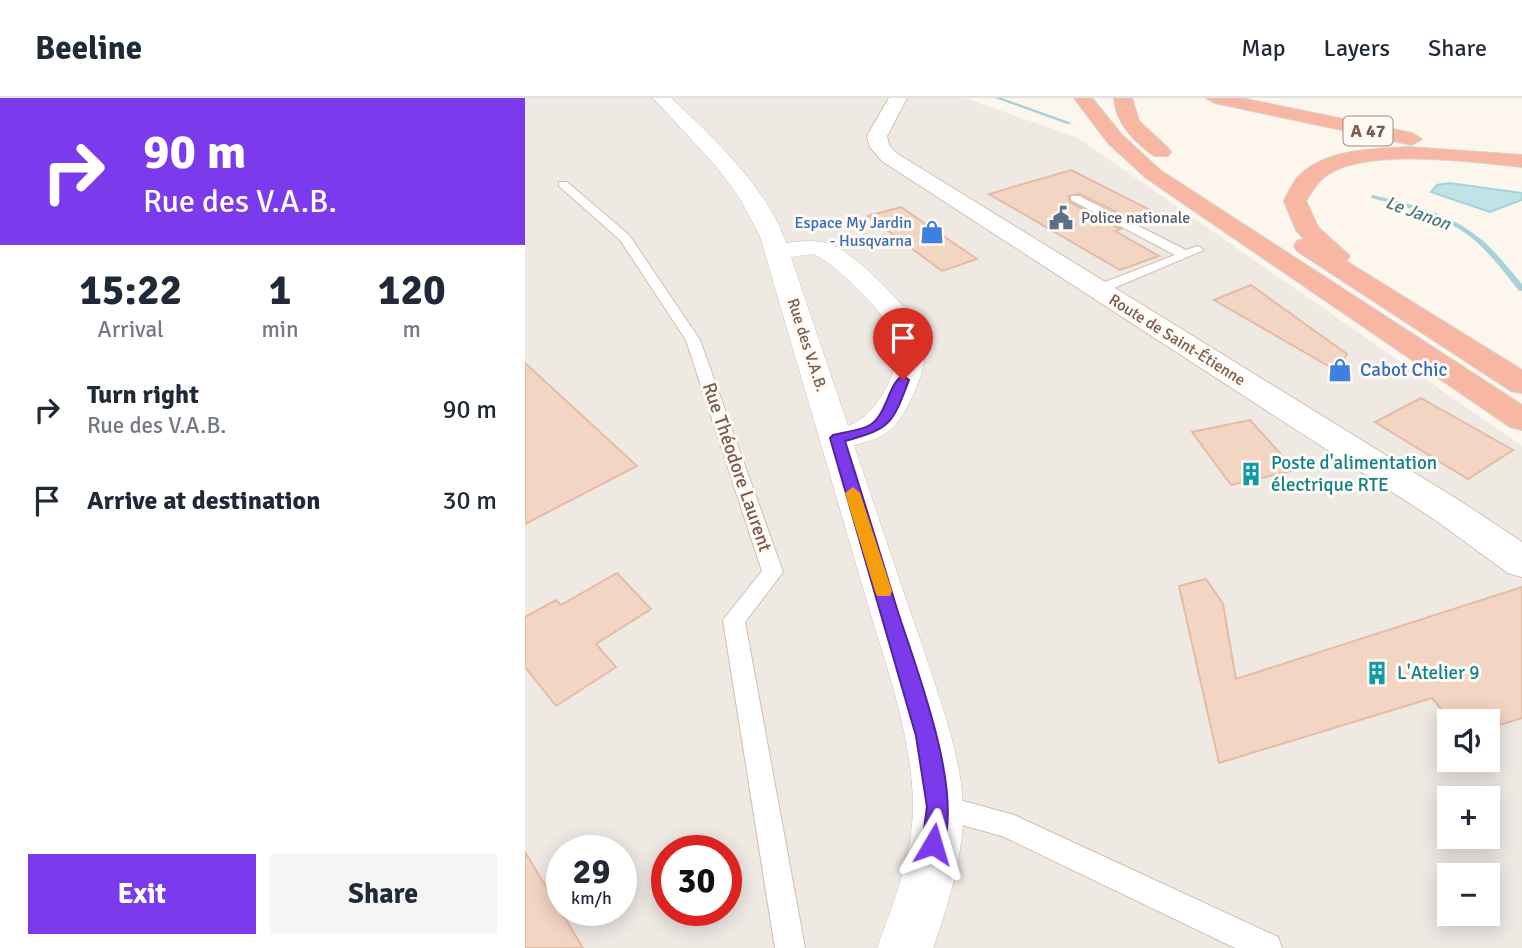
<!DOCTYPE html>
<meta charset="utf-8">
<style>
:root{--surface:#fff;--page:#f6f6f7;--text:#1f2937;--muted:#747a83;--line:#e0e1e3;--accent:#7c3aed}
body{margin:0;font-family:Signika,sans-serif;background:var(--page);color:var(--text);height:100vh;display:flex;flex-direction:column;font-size:26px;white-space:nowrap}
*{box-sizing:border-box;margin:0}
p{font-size:23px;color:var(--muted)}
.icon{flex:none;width:38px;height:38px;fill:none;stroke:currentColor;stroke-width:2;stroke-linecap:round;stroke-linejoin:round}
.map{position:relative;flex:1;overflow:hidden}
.panel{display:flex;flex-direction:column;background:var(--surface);width:525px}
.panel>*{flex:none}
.hud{background:#7c3aed;color:#fff;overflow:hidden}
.buttons{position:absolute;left:912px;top:611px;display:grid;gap:14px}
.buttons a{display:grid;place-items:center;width:63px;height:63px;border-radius:0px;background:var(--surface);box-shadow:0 4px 18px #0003;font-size:35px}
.speed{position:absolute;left:21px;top:737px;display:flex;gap:14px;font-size:35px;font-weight:700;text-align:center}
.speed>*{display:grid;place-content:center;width:91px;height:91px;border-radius:50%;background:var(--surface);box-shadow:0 4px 18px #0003;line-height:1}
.speed small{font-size:18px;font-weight:400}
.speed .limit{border:10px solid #d22;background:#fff;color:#111}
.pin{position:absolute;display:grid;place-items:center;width:60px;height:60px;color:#fff;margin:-72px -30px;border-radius:50% 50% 50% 0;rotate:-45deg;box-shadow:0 0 7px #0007}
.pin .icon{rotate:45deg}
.me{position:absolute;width:77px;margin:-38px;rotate:7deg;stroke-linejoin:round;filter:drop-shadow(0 0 5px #0008)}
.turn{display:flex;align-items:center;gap:24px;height:147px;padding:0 28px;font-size:32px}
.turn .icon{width:91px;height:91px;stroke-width:2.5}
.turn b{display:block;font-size:49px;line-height:60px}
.eta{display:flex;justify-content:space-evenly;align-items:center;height:119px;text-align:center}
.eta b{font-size:42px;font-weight:700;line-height:49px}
.button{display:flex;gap:14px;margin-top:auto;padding:14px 28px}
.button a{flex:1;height:80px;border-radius:0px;background:var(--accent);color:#fff;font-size:28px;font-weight:700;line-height:80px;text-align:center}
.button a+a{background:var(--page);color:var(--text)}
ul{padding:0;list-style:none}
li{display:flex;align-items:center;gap:21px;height:91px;padding:0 28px}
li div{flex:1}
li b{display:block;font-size:26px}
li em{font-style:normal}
header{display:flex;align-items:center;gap:42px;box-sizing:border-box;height:98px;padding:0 35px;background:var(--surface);border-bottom:2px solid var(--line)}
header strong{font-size:33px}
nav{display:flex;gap:38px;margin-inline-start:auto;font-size:24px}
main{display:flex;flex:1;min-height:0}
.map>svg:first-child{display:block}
.industrial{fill:#efe9e4;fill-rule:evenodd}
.water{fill:#bfe3e8;stroke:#a5d3da;stroke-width:2}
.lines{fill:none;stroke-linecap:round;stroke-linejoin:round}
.stream{fill:#a5d3da;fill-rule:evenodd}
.building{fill:#f3d5c3;stroke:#e6bba3;stroke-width:2}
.lane-casing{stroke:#d1beb0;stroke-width:2}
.street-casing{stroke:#d1beb0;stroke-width:1}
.secondary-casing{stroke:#d6c0b0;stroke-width:2}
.highway-casing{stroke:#dad1cd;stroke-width:2}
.lane{fill:#fff;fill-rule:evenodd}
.street{fill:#fff;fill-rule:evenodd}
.secondary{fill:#fff;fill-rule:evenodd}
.highway{fill:#f7b7a3;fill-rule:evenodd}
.route{fill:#7c3aed;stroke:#51269a;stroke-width:2}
.slow{fill:#f59e0b}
.labels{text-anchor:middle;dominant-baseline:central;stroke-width:6;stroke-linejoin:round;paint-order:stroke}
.far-service-label{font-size:16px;fill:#4e5e75;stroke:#fffaf3;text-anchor:start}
.far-shop-label{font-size:16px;fill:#366cbe;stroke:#fffaf3;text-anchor:end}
.far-street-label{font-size:16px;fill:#7a5c4d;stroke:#fffaf3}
.shield{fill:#fffaf3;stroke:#a28b7f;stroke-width:2}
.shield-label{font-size:18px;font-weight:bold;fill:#7a5c4d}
.far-water-label{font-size:18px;font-style:italic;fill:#437c86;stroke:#fffaf3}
.shop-label{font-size:19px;fill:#366cbe;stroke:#fffaf3;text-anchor:start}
.culture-label{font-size:19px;fill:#0d838f;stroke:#fffaf3;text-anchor:start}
.street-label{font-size:19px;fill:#7a5c4d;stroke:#fffaf3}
</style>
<header>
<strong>Beeline</strong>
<nav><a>Map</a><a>Layers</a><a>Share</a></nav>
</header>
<main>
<section class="panel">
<div class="hud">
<div class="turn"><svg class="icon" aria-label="right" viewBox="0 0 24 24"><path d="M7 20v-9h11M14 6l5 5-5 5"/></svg><div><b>90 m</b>Rue des V.A.B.</div></div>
</div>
<div class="eta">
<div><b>15:22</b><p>Arrival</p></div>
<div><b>1</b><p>min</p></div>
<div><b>120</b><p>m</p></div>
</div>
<ul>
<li><svg class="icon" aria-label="right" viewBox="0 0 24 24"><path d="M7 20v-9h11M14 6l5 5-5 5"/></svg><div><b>Turn right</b><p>Rue des V.A.B.</p></div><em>90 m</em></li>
<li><svg class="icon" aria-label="arrive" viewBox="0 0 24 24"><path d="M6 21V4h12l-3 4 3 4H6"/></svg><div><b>Arrive at destination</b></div><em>30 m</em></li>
</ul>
<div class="button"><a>Exit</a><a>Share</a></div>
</section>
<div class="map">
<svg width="997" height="850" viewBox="0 0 997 850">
<rect width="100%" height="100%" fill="#fdf6ec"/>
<path class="industrial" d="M 0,0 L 440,0 L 553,40 L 997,348 L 997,850 L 0,850 ZM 924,623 L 962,623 L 962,662 L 924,662 ZM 924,700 L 962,700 L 962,738 L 924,738 ZM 37,752 L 96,752 L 96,812 L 37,812 ZM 142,752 L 201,752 L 201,812 L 142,812 ZM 924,777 L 962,777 L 962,816 L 924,816 Z"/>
<path class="water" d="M 924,85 L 997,95 L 997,102 L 965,114 L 906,94 L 912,87 Z"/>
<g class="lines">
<g class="stream">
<path d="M 470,0 L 477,0 L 547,25 L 542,26 Z"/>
<path d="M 848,97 C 884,106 923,114 953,139 C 970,152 983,170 997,186 L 997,193 L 994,193 C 979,174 965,155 947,140 C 918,117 881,109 846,100 L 846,98 Z"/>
</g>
</g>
<g class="building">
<path d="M 546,72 L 637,118 L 614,125 L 555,96 L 543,98 L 545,104 L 596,131 L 590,133 L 634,158 L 595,172 L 464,96 Z"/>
<path d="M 376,109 L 452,161 L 417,173 L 343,118 Z"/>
<path d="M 726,187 L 822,256 L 812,273 L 689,202 Z"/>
<path d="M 0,265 L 112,368 L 0,426 Z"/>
<path d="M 896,300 L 988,352 L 943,381 L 850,324 Z"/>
<path d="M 725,322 L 735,333 L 770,372 L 706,387 L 667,334 Z"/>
<path d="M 92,475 L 126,511 L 71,546 L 91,569 L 31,608 L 0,569 L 0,519 L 31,502 L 36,507 Z"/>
<path d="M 681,481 L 698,506 L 711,581 L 997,489 L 997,620 L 962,631 L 962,623 L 926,623 L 907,600 L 694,665 L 654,488 Z"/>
<path d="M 0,754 L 58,850 L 0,850 Z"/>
</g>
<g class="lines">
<g class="lane-casing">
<g id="lane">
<path d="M 34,84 L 42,84 L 104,137 L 175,242 L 258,474 L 220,524 L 280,850 L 250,850 L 198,522 L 237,473 L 161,242 L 95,142 L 34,88 Z"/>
<path d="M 546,98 L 554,98 L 661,152 L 673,148 L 679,152 L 577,195 L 567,195 L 567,189 L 650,157 L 546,102 Z"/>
<path d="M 413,696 L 489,717 L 753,839 L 757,850 L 710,850 L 477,738 L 404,718 L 400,709 L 404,700 Z"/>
</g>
</g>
<g class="street-casing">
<path id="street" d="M 128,0 L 146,0 C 187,38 243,91 261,145 C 277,143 292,141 308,147 C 331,157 388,213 398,237 C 408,261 383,318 364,333 C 354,341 341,344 329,347 C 351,413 373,478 396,544 C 413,597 436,654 438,709 C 439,757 424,805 408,850 L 352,850 C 369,805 388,756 388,707 C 387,634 358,559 338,490 C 304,373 269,255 235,138 L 214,99 L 191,68 ZM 288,156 C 307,162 364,219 370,238 C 380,266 352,318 325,327 L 323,328 L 266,159 Z"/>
</g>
<g class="secondary-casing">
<path id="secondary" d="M 364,0 L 382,0 L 362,38 L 364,47 L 371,55 L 935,403 L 997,444 L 997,479 L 983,475 L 909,421 L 357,63 L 345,49 L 342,38 Z"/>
</g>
<g class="highway-casing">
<g id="highway">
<path d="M 549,0 L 567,0 L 597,37 L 635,72 L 997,307 L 997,332 L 985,329 L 621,80 L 583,45 Z"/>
<path d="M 589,0 L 607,0 L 614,23 L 643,50 L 646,54 L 643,58 L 629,58 C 609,43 591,26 589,0 Z"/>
<path d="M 681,0 L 716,0 L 887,35 L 897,41 L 887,47 L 690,5 Z"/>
<path d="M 883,49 L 997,57 L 997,69 C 948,64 849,50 805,75 C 793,82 788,92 781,103 L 793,129 L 825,158 L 821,163 L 997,272 L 997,295 L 986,293 L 772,153 L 769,148 L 772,143 L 779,141 L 771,132 L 759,103 C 763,95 767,86 773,79 C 800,51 847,51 883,49 Z"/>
</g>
</g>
<use href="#lane" class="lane"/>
<use href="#street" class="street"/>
<use href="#secondary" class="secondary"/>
<use href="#highway" class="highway"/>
</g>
<path class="route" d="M 378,278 L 384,282 C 367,326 367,330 320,343 C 338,399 355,455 372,511 C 391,571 441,696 416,754 L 408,757 L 400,754 L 397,746 L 402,709 L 391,638 L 305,340 L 308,337 C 319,334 335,333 345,327 C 362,317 364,283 378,278 Z"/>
<path class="slow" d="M 328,389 L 335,395 L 367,493 L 365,498 L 352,498 L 350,493 L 320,395 Z"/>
<defs>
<g id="civic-bare" transform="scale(1.89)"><path d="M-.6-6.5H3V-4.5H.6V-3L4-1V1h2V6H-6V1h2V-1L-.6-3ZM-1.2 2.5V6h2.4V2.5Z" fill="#5c6f8a" stroke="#fffaf3" stroke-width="2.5" paint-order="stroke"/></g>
<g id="shop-bare" transform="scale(1.89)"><path d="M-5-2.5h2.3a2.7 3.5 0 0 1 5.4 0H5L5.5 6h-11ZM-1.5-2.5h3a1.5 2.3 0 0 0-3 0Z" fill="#3f7fe0" stroke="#fffaf3" stroke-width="2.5" paint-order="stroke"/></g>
<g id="building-bare" transform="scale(1.89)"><path d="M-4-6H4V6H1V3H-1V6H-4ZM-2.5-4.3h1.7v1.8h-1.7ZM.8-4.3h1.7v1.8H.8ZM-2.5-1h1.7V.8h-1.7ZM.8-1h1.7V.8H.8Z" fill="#0f9aa8" stroke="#fffaf3" stroke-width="2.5" paint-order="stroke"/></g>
</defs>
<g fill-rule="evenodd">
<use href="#civic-bare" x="536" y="120"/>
<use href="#shop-bare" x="407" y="134"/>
<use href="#shop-bare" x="815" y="272"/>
<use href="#building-bare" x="726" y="376"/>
<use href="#building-bare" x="852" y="575"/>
</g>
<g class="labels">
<g class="far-service-label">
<text x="556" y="120">Police nationale</text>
</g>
<g class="far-shop-label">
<text x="387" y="125">Espace My Jardin<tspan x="387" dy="18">- Husqvarna</tspan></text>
</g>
<g class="far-street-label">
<text transform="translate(652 242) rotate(32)">Route de Saint-Étienne</text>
<text transform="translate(282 247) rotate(72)">Rue des V.A.B.</text>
</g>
<rect class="shield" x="818.5" y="18.5" width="49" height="29" rx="5"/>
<g class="shield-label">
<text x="843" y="33">A 47</text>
</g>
<g class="far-water-label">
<text transform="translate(893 115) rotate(20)">Le Janon</text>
</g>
<g class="shop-label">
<text x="835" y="272">Cabot Chic</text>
</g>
<g class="culture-label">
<text x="746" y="365">Poste d'alimentation<tspan x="746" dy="22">électrique RTE</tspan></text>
<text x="872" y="575">L'Atelier 9</text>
</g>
<g class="street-label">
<text transform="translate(212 369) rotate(71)">Rue Théodore Laurent</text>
</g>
</g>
</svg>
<div class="buttons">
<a><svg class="icon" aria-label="sound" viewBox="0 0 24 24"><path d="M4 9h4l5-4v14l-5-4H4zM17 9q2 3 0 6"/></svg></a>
<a>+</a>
<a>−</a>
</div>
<div class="speed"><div>29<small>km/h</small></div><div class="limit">30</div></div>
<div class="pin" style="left:378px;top:282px;background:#d93025"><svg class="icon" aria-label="arrive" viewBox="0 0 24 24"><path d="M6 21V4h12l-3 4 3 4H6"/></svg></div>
<svg class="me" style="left:408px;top:746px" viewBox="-20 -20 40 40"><path d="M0-17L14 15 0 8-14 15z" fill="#7c3aed" stroke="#fff" stroke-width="4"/></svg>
</div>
</main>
